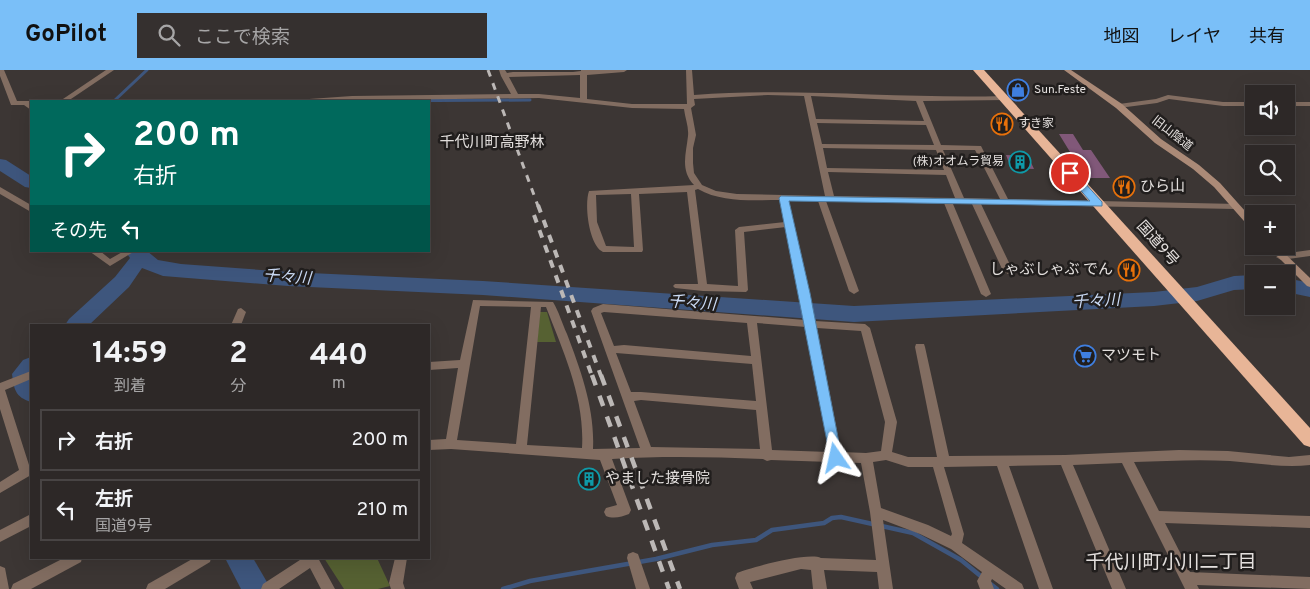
<!DOCTYPE html>
<html lang="ja">
<meta charset="utf-8">
<style>
:root{--surface:#2d2827;--page:#35302f;--text:#f1f3f6;--muted:#a7a6a7;--line:#484444;--accent:#7abff8}
body{margin:0;font-family:Overpass,"Noto Sans JP",sans-serif;background:var(--page);color:var(--text);height:100vh;display:flex;flex-direction:column;font-size:19px;white-space:nowrap}
*{box-sizing:border-box;margin:0}
p{font-size:16px;color:var(--muted)}
.icon{flex:none;width:28px;height:28px;fill:none;stroke:currentColor;stroke-width:2;stroke-linecap:round;stroke-linejoin:round}
.map{position:relative;flex:1;overflow:hidden}
.sheet{position:absolute;left:30px;top:254px;width:400px;height:235px;display:flex;flex-direction:column;background:var(--surface);border-radius:0px;box-shadow:0 5px 20px #0002,0 0 0 1px var(--line)}
.sheet>*{flex:none}
.top-card{position:absolute;left:30px;top:30px;width:400px;height:152px;border-radius:0px;box-shadow:0 5px 20px #0002,0 0 0 1px var(--line);background:#00695c;color:#fff;overflow:hidden}
.tools{position:absolute;left:1245px;top:15px;display:grid;gap:10px}
.tools a{display:grid;place-items:center;width:50px;height:50px;border-radius:0px;background:var(--surface);box-shadow:0 5px 20px #0002,0 0 0 1px var(--line);font-size:25px}
.pin{position:absolute;display:grid;place-items:center;width:42px;height:42px;color:#fff;margin:-21px;border:2px solid #fff;border-radius:50%;box-shadow:0 1px 5px #0007}
.me{position:absolute;width:55px;margin:-28px;rotate:349deg;stroke-linejoin:round;filter:drop-shadow(0 0 4px #0008)}
.turn{display:flex;align-items:center;gap:18px;height:105px;padding:0 20px;font-size:22px}
.turn .icon{width:65px;height:65px;stroke-width:2.5}
.turn b{display:block;font-size:35px;line-height:42px}
.then{display:flex;align-items:center;height:48px;padding:0 20px;background:#0003;gap:10px;font-size:19px}
.eta{display:flex;justify-content:space-evenly;align-items:center;height:85px;text-align:center}
.eta b{font-size:30px;font-weight:700;line-height:35px}
ul{padding:0;list-style:none}
li{display:flex;align-items:center;gap:15px;height:62px;margin:0 10px 8px;padding:0 10px;border:2px solid var(--line);border-radius:0px}
li div{flex:1}
li b{display:block;font-size:19px}
li em{font-style:normal}
header{display:flex;align-items:center;gap:30px;box-sizing:border-box;height:70px;padding:0 25px;background:var(--accent);color:#111}
header strong{font-size:24px}
nav{display:flex;gap:28px;margin-inline-start:auto;font-size:18px}
.search{width:350px;height:45px;background:var(--page);display:flex;align-items:center;gap:12px;box-sizing:border-box;padding:0 18px;border-radius:0px;color:var(--muted);font-size:19px}
.map>svg:first-child{display:block}
.green{fill:#566132}
.lines{fill:none;stroke-linecap:round;stroke-linejoin:round}
.stream-far1{stroke:#3e567d;stroke-width:3}
.stream{stroke:#3e567d;stroke-width:4.5}
.river{fill:#3e567d;fill-rule:evenodd}
.building{fill:#815879}
.street{fill:#826d61;fill-rule:evenodd}
.secondary{fill:#ab8a77;fill-rule:evenodd}
.highway{fill:#e8b597;fill-rule:evenodd}
.rail-far2{stroke:#bcb8b6;stroke-width:3;stroke-dasharray:7 7;stroke-linecap:butt}
.rail-far1{stroke:#bcb8b6;stroke-width:4;stroke-dasharray:8 8;stroke-linecap:butt}
.rail{stroke:#bcb8b6;stroke-width:4.5;stroke-dasharray:11 11;stroke-linecap:butt}
.route{fill:#7abff8;stroke:#4f7ca1}
.labels{text-anchor:middle;dominant-baseline:central;stroke-width:5;stroke-linejoin:round;paint-order:stroke}
.far-poi-label{font-size:12px;fill:#e3dfdd;stroke:#211e1d;text-anchor:start}
.far-street-label{font-size:12px;fill:#e3dfdd;stroke:#211e1d}
.far-quarter-label{font-size:15px;fill:#e3dfdd;stroke:#211e1d}
.poi-label{font-size:15px;fill:#e3dfdd;stroke:#211e1d;text-anchor:start}
.street-label{font-size:15px;fill:#e3dfdd;stroke:#211e1d}
.water-label{font-size:16px;font-style:italic;fill:#cadaf4;stroke:#211e1d}
.near-neighbourhood-label{font-size:19px;fill:#e3dfdd;stroke:#211e1d}
</style>
<header>
<strong>GoPilot</strong>
<div class="search"><svg class="icon" aria-label="search" viewBox="0 0 24 24"><circle cx="10" cy="10" r="6"/><path d="M15 15l6 6"/></svg>ここで検索</div>
<nav><a>地図</a><a>レイヤ</a><a>共有</a></nav>
</header>
<div class="map">
<svg width="1310" height="519" viewBox="0 0 1310 519">
<rect width="100%" height="100%" fill="#3c3634"/>
<g class="green">
<path d="M 540,242 L 547,242 L 556,272 L 537,272 Z"/>
<path d="M 324,488 L 377,488 L 390,516 L 378,519 L 344,519 Z"/>
</g>
<g class="lines">
<g class="stream-far1">
<path d="M 114,31 L 147,0"/>
<path d="M 363,31 L 530,30"/>
</g>
<g class="stream">
<path d="M 988,512 L 997,519"/>
<path d="M 503,519 L 530,511 L 656,489 L 712,475 L 756,470 L 772,460 L 824,453 L 832,448 L 841,447 L 913,463 L 961,490 L 983,508"/>
</g>
<g class="river">
<path d="M 0,89 L 6,90 L 31,106 L 31,118 L 25,117 L 0,101 Z"/>
<path d="M 125,181 L 147,181 L 158,190 L 181,194 L 288,202 L 483,211 L 854,236 L 1154,222 L 1197,217 L 1234,206 L 1254,205 L 1254,219 L 1234,220 L 1197,231 L 1154,236 L 854,252 L 483,225 L 288,216 L 163,206 L 142,198 L 129,217 L 89,255 L 65,255 L 69,249 L 115,207 L 130,188 Z"/>
<path d="M 1286,208 L 1310,213 L 1310,227 L 1286,222 Z"/>
<path d="M 31,287 L 31,332 C 15,327 14,319 12,304 L 23,290 Z"/>
<path d="M 225,488 L 253,488 L 271,519 L 241,519 Z"/>
</g>
</g>
<g class="building">
<path d="M 1059,64 L 1073,64 L 1083,80 L 1091,80 L 1110,108 L 1086,108 Z"/>
<path d="M 1006,85 L 1028,86 L 1034,99 L 1011,98 Z"/>
<path d="M 583,402 L 596,403 L 596,414 L 582,414 Z"/>
</g>
<g class="lines">
<g class="street">
<path d="M 0,0 L 4,0 L 17,31 L 29,31 L 31,34 L 31,40 L 24,35 L 11,35 L 0,6 Z"/>
<path d="M 106,0 L 114,0 L 68,31 L 60,31 Z"/>
<path d="M 499,0 L 505,0 L 507,3 L 513,2 L 573,2 L 581,1 L 581,0 L 627,0 L 624,2 L 587,5 L 587,29 L 632,34 L 687,34 L 686,0 L 692,0 L 694,25 C 797,17 900,29 1003,26 L 1007,28 L 1006,30 L 923,31 L 941,75 L 981,76 L 1008,129 L 1238,134 L 1239,136 L 1235,139 L 981,134 L 1013,201 L 1008,204 L 1003,201 L 972,134 L 953,134 L 991,224 L 986,227 L 981,224 L 944,133 L 826,131 L 859,221 L 854,224 L 849,221 L 818,131 L 789,131 L 815,251 L 865,254 L 870,258 L 897,352 L 892,382 L 908,387 L 937,387 L 915,277 L 916,274 L 924,274 L 925,277 L 949,386 L 1065,385 L 1179,380 L 1228,381 L 1289,387 L 1310,385 L 1310,395 C 1283,398 1257,393 1230,391 C 1198,389 1165,391 1134,392 L 1159,441 L 1310,446 L 1310,458 L 1165,453 L 1190,502 L 1310,507 L 1310,519 L 1197,515 L 1199,519 L 1185,519 L 1122,393 L 1073,395 L 1126,519 L 1112,519 L 1061,395 L 1009,396 L 1053,519 L 1039,519 L 997,396 L 944,397 L 964,464 L 962,473 L 1022,514 L 1024,519 L 1006,519 L 992,509 L 991,511 L 994,519 L 980,519 L 977,511 L 982,502 L 951,479 L 920,464 L 883,450 L 893,519 L 879,519 L 877,502 L 824,500 L 827,519 L 813,519 L 811,500 L 801,499 L 750,512 L 753,519 L 739,519 L 735,508 L 737,503 C 752,497 808,482 821,488 L 876,490 L 870,442 L 861,393 L 771,390 L 767,391 L 763,389 C 712,387 662,386 612,389 L 631,440 L 629,444 C 622,447 613,449 606,446 L 604,442 L 606,438 L 617,435 L 600,390 L 451,379 L 429,380 L 429,370 L 446,369 L 458,298 L 429,300 L 429,292 L 460,290 L 473,230 L 553,232 C 559,242 562,253 567,264 C 581,301 595,339 593,379 L 640,378 L 591,241 L 593,238 L 603,234 L 805,250 L 786,157 L 744,162 L 748,220 L 746,222 L 703,221 L 675,218 L 673,216 L 675,214 L 698,214 L 687,122 L 639,124 L 643,180 L 642,182 L 603,182 C 589,176 584,135 589,121 L 694,115 C 680,100 686,84 688,66 C 689,57 685,48 684,39 L 632,38 L 539,28 L 305,31 L 309,29 L 352,26 L 511,24 L 501,6 ZM 580,5 L 580,28 L 539,24 L 518,24 L 509,7 ZM 768,25 L 804,26 L 825,126 L 737,124 L 716,121 L 702,115 L 694,103 L 693,93 L 693,78 L 696,65 L 691,38 L 695,35 L 694,29 ZM 811,26 L 916,31 L 924,51 L 816,49 ZM 817,53 L 926,55 L 934,75 L 822,74 ZM 823,78 L 936,80 L 944,100 L 827,98 ZM 943,80 L 975,80 L 1000,129 L 964,128 ZM 828,102 L 946,105 L 955,128 L 834,126 ZM 698,119 C 722,133 754,130 780,130 L 785,152 L 739,157 L 735,160 L 738,216 L 707,214 L 695,120 ZM 631,124 L 634,177 L 606,176 L 597,152 L 596,125 ZM 480,236 L 531,237 L 516,374 L 457,370 ZM 541,237 L 546,237 C 564,283 585,329 582,378 L 527,375 ZM 604,242 L 747,253 L 751,286 L 624,275 L 614,276 L 601,243 ZM 757,253 L 806,257 L 829,382 L 772,380 ZM 817,258 L 861,261 L 885,352 L 881,381 L 866,383 L 841,382 ZM 616,283 L 752,294 L 756,331 L 641,322 L 631,322 ZM 641,330 L 756,340 L 760,379 L 651,377 L 634,331 ZM 886,390 L 908,397 L 933,397 L 952,464 L 951,466 L 928,455 L 881,438 L 873,392 Z"/>
<path d="M 1168,25 L 1223,32 L 1254,32 L 1254,36 L 1223,36 L 1169,29 L 1157,33 L 1119,38 L 1115,36 L 1119,34 L 1156,29 Z"/>
<rect x="1286" y="32" width="24" height="4"/>
<path d="M 0,117 L 31,135 L 31,142 L 0,124 Z"/>
<path d="M 1310,180 L 1310,186 L 1281,190 L 1276,187 L 1281,184 Z"/>
<path d="M 89,181 L 100,181 L 110,189 L 124,181 L 135,181 L 110,196 Z"/>
<path d="M 241,238 L 246,242 L 241,255 L 231,255 L 238,239 Z"/>
<path d="M 31,301 L 31,309 L 5,320 L 29,395 L 31,394 L 31,405 L 0,423 L 0,412 L 19,400 L 0,339 L 0,313 Z"/>
<path d="M 31,444 L 31,456 L 0,472 L 0,460 Z"/>
<path d="M 633,482 L 638,484 L 650,519 L 636,519 L 627,488 L 628,484 Z"/>
<path d="M 64,488 L 82,488 L 81,492 L 31,519 L 11,519 L 13,514 Z"/>
<path d="M 194,488 L 211,488 L 210,492 L 165,519 L 146,519 L 148,514 Z"/>
<path d="M 303,488 L 318,488 L 335,519 L 321,519 L 310,498 L 279,519 L 261,519 L 263,514 Z"/>
<path d="M 395,488 L 407,488 L 403,513 L 405,519 L 391,519 L 389,513 Z"/>
<path d="M 0,496 L 5,498 L 9,519 L 0,519 Z"/>
</g>
<g class="secondary">
<path d="M 1064,0 L 1071,0 L 1122,34 L 1161,69 L 1199,95 L 1220,113 L 1254,151 L 1254,160 L 1251,159 L 1214,117 L 1193,99 L 1155,73 L 1116,38 Z"/>
<path d="M 1267,176 L 1277,176 L 1310,208 L 1310,217 L 1307,216 Z"/>
</g>
<path class="highway" d="M 973,0 L 984,0 L 1310,358 L 1310,377 L 1304,375 Z"/>
<path class="rail-far2" d="M 488,0 L 538,136"/>
<g class="rail-far1">
<path d="M 538,135 L 601,306"/>
<path d="M 534,145 L 592,306"/>
</g>
<g class="rail">
<path d="M 592,305 L 669,519"/>
<path d="M 601,305 L 680,519"/>
</g>
</g>
<path class="route" d="M 1067,101 L 1074,101 L 1102,132 L 1102,136 L 789,131 L 810,223 L 842,388 L 841,392 L 836,394 L 831,392 L 779,128 L 781,126 L 1090,131 L 1067,105 Z"/>
<defs>
<g id="shop-ring" transform="scale(1.125)"><circle r="9.5" fill="#211e1d" stroke="#3f7fe0" stroke-width="1.5"/><path d="M-5-2.5h2.3a2.7 3.5 0 0 1 5.4 0H5L5.5 6h-11ZM-1.5-2.5h3a1.5 2.3 0 0 0-3 0Z" fill="#3f7fe0"/></g>
<g id="restaurant-ring" transform="scale(1.125)"><circle r="9.5" fill="#211e1d" stroke="#e8710a" stroke-width="1.5"/><path d="M-5-6h1v4h1v-4h1v4h1v-4h1v5L-1.5 .5V6h-2V.5L-5-1ZM5-6V6H3V1.5H1.5Q1.5-4 5-6Z" fill="#e8710a"/></g>
<g id="building-ring" transform="scale(1.125)"><circle r="9.5" fill="#211e1d" stroke="#0f9aa8" stroke-width="1.5"/><path d="M-4-6H4V6H1V3H-1V6H-4ZM-2.5-4.3h1.7v1.8h-1.7ZM.8-4.3h1.7v1.8H.8ZM-2.5-1h1.7V.8h-1.7ZM.8-1h1.7V.8H.8Z" fill="#0f9aa8"/></g>
<g id="supermarket-ring" transform="scale(1.125)"><circle r="9.5" fill="#211e1d" stroke="#3f7fe0" stroke-width="1.5"/><path d="M-6-5.5h2.5l.6 2H6L4.5 2H-2.5L-4.4-4H-6ZM-1.5 3.2a1.3 1.3 0 1 0 .1 0ZM3 3.2a1.3 1.3 0 1 0 .1 0Z" fill="#3f7fe0"/></g>
</defs>
<g fill-rule="evenodd">
<use href="#shop-ring" x="1018" y="20"/>
<use href="#restaurant-ring" x="1002" y="54"/>
<use href="#building-ring" x="1020" y="92"/>
<use href="#restaurant-ring" x="1124" y="117"/>
<use href="#restaurant-ring" x="1129" y="200"/>
<use href="#supermarket-ring" x="1085" y="286"/>
<use href="#building-ring" x="589" y="409"/>
</g>
<g class="labels">
<g class="far-poi-label">
<text x="1034" y="20">Sun.Feste</text>
<text x="1018" y="54">すき家</text>
<text x="1004" y="92" text-anchor="end">(株)オオムラ貿易</text>
</g>
<g class="far-street-label">
<text transform="translate(1172 64) rotate(38)">旧山陰道</text>
</g>
<g class="far-quarter-label">
<text x="492" y="73">千代川町高野林</text>
</g>
<g class="poi-label">
<text x="1140" y="117">ひら山</text>
<text x="1113" y="200" text-anchor="end">しゃぶしゃぶ でん</text>
<text x="1101" y="286">マツモト</text>
<text x="605" y="409">やました接骨院</text>
</g>
<g class="street-label">
<text transform="translate(1157 174) rotate(48)">国道9号</text>
</g>
<g class="water-label">
<text transform="translate(287 208) rotate(4)">千々川</text>
<text transform="translate(1096 232) rotate(-3)">千々川</text>
<text transform="translate(692 234) rotate(4)">千々川</text>
</g>
<g class="near-neighbourhood-label">
<text x="1171" y="493">千代川町小川二丁目</text>
</g>
</g>
</svg>
<div class="tools">
<a><svg class="icon" aria-label="sound" viewBox="0 0 24 24"><path d="M4 9h4l5-4v14l-5-4H4zM17 9q2 3 0 6"/></svg></a>
<a><svg class="icon" aria-label="search" viewBox="0 0 24 24"><circle cx="10" cy="10" r="6"/><path d="M15 15l6 6"/></svg></a>
<a>+</a>
<a>−</a>
</div>
<div class="pin" style="left:1070px;top:103px;background:#d93025"><svg class="icon" aria-label="arrive" viewBox="0 0 24 24"><path d="M6 21V4h12l-3 4 3 4H6"/></svg></div>
<svg class="me" style="left:836px;top:388px" viewBox="-20 -20 40 40"><path d="M0-17L14 15 0 8-14 15z" fill="#7abff8" stroke="#fff" stroke-width="4"/></svg>
<div class="top-card">
<div class="turn"><svg class="icon" aria-label="right" viewBox="0 0 24 24"><path d="M7 20v-9h11M14 6l5 5-5 5"/></svg><div><b>200 m</b>右折</div></div>
<div class="then">その先<svg class="icon" aria-label="left" viewBox="0 0 24 24"><path d="M17 20v-9H6M10 6l-5 5 5 5"/></svg></div>
</div>
<section class="sheet">
<div class="eta">
<div><b>14:59</b><p>到着</p></div>
<div><b>2</b><p>分</p></div>
<div><b>440</b><p>m</p></div>
</div>
<ul>
<li><svg class="icon" aria-label="right" viewBox="0 0 24 24"><path d="M7 20v-9h11M14 6l5 5-5 5"/></svg><div><b>右折</b></div><em>200 m</em></li>
<li><svg class="icon" aria-label="left" viewBox="0 0 24 24"><path d="M17 20v-9H6M10 6l-5 5 5 5"/></svg><div><b>左折</b><p>国道9号</p></div><em>210 m</em></li>
</ul>
</section>
</div>
